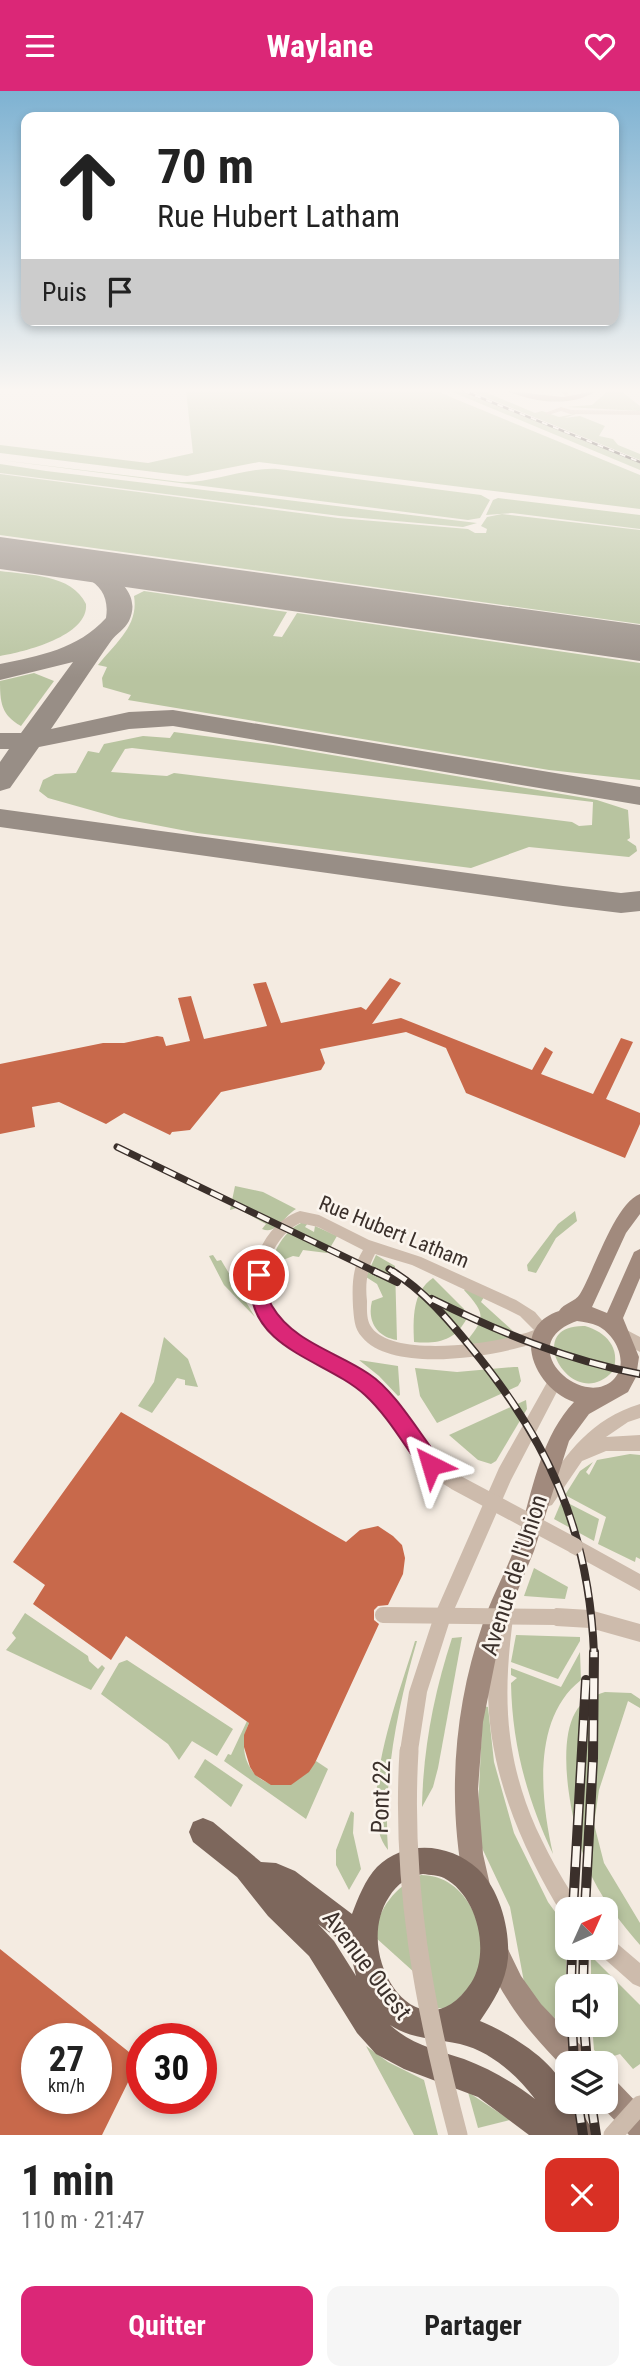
<!DOCTYPE html>
<html lang="fr">
<meta charset="utf-8">
<style>
:root{--surface:#fff;--page:#f6f6f6;--text:#222;--muted:#767676;--accent:#db2777}
body{margin:0;font-family:"Roboto Condensed",sans-serif;background:var(--page);color:var(--text);height:100vh;display:flex;flex-direction:column;font-size:26px;white-space:nowrap}
*{box-sizing:border-box;margin:0}
p{font-size:23px;color:var(--muted)}
.icon{flex:none;width:38px;height:38px;fill:none;stroke:currentColor;stroke-width:2;stroke-linecap:round;stroke-linejoin:round}
.map{position:relative;height:2044px;overflow:hidden}
.side{display:flex;flex-direction:column;background:var(--surface);flex:1}
.side>*{flex:none}
.guide{position:absolute;left:21px;top:21px;width:598px;height:214px;border-radius:14px;box-shadow:0 4px 10px #0003;background:#fff;color:var(--text);overflow:hidden}
.needle{width:46px;rotate:45deg}
.fabs{position:absolute;left:555px;top:1806px;display:grid;gap:14px}
.fabs a{display:grid;place-items:center;width:63px;height:63px;border-radius:14px;background:var(--surface);box-shadow:0 4px 10px #0003;font-size:35px}
.speed{position:absolute;left:21px;top:1932px;display:flex;gap:14px;font-size:35px;font-weight:700;text-align:center}
.speed>*{display:grid;place-content:center;width:91px;height:91px;border-radius:50%;background:var(--surface);box-shadow:0 4px 10px #0003;line-height:1}
.speed small{font-size:18px;font-weight:400}
.speed .limit{border:10px solid #d22;background:#fff;color:#111}
.pin{position:absolute;display:grid;place-items:center;width:60px;height:60px;color:#fff;margin:-30px;border:4px solid #fff;border-radius:50%;box-shadow:0 2px 7px #0007}
.me{position:absolute;width:77px;margin:-38px;rotate:320deg;stroke-linejoin:round;filter:drop-shadow(0 0 5px #0008)}
.turn{display:flex;align-items:center;gap:24px;height:147px;padding:0 21px;font-size:32px}
.turn .icon{width:91px;height:91px;stroke-width:2.5}
.turn b{display:block;font-size:49px;line-height:60px}
.then{display:flex;align-items:center;height:66px;padding:0 21px;background:#0003;gap:14px;font-size:26px}
.round{display:grid;place-items:center;flex:none;width:74px;height:74px;border-radius:14px;background:var(--page)}
.summary{display:flex;align-items:center;justify-content:space-between;height:119px;padding:0 21px}
h1{font-size:42px;font-weight:700;line-height:52px}
.primary-button{display:flex;gap:14px;margin-top:auto;padding:14px 21px}
.primary-button a{flex:1;height:80px;border-radius:14px;background:var(--accent);color:#fff;font-size:28px;font-weight:700;line-height:80px;text-align:center}
.primary-button a+a{background:var(--page);color:var(--text)}
header{display:flex;justify-content:space-between;align-items:center;height:91px;padding:0 21px;background:var(--accent);color:#fff;font-size:32px;font-weight:700}
.map>svg:first-child{display:block}
.green{fill:#b8c4a0;fill-rule:evenodd}
.lines{fill:none;stroke-linecap:round;stroke-linejoin:round}
.taxiway{fill:#988e86;fill-rule:evenodd}
.runway{fill:#988e86;fill-rule:evenodd}
.building{fill:#c8694b;fill-rule:evenodd}
.street{fill:#cdbbac;fill-rule:evenodd}
.secondary{fill:#a18a7d;fill-rule:evenodd}
.primary{fill:#7d675c;fill-rule:evenodd}
.rail-far3-casing{stroke:#3b302b;stroke-width:2.5}
.rail-far2-casing{stroke:#3b302b;stroke-width:7}
.rail-far1-casing{stroke:#3b302b;stroke-width:8}
.rail-casing{stroke:#3b302b;stroke-width:10}
.rail-far3{stroke:#fbf5ee;stroke-width:2;stroke-dasharray:6;stroke-linecap:butt}
.rail-far2{stroke:#fbf5ee;stroke-width:4.5;stroke-dasharray:13;stroke-linecap:butt}
.rail-far1{stroke:#fbf5ee;stroke-width:5;stroke-dasharray:17;stroke-linecap:butt}
.rail{stroke:#fbf5ee;stroke-width:7;stroke-dasharray:21;stroke-linecap:butt}
.street-bridge-far1{stroke:#cdbbac;stroke-width:16}
.street-bridge{stroke:#cdbbac;stroke-width:19}
.route{fill:#db2777;stroke:#8e194d;stroke-width:2}
.labels{text-anchor:middle;dominant-baseline:central;stroke-width:5;stroke-linejoin:round;paint-order:stroke}
.street-label{font-size:21px;fill:#3b302b;stroke:#fbf5ee}
.near-street-label{font-size:24px;fill:#3b302b;stroke:#fbf5ee}
</style>
<header><svg class="icon" aria-label="menu" viewBox="0 0 24 24"><path d="M4 6h16M4 12h16M4 18h16"/></svg>Waylane<svg class="icon" aria-label="heart" viewBox="0 0 24 24"><path d="M12 20l-8-8c-3-5 5-10 8-4 3-6 11-1 8 4z"/></svg></header>
<div class="map">
<svg width="640" height="2044" viewBox="0 0 640 2044">
<rect width="100%" height="100%" fill="#f4ebe1"/>
<g class="green">
<path d="M 186,300 L 436,300 L 640,384 L 640,418 L 259,371 L 187,385 L 0,362 L 0,354 L 148,372 L 193,362 Z"/>
<path d="M 450,300 L 462,300 L 640,372 L 640,379 Z"/>
<path d="M 470,300 L 483,300 L 535,322 L 542,320 L 559,326 L 579,322 L 564,327 L 580,325 L 605,335 L 599,345 L 613,348 L 618,354 L 640,363 L 640,369 Z"/>
<path d="M 608,300 L 621,300 L 640,315 L 640,320 L 566,316 L 592,314 Z"/>
<path d="M 0,369 L 181,391 C 214,392 245,376 278,378 L 481,404 L 490,409 L 480,427 L 468,429 Z"/>
<path d="M 0,373 L 46,380 L 477,432 L 463,436 L 340,425 L 0,382 Z"/>
<path d="M 0,383 L 338,427 L 468,438 L 475,442 L 486,442 L 487,438 L 481,435 L 487,426 L 502,423 L 640,439 L 640,533 L 0,444 Z"/>
<path d="M 498,407 L 640,424 L 640,438 L 512,422 L 486,424 L 493,409 Z"/>
<path d="M 0,480 C 28,484 72,483 86,513 C 89,545 24,561 0,565 Z"/>
<path d="M 144,500 L 287,521 L 273,545 L 282,546 L 297,522 L 640,572 L 640,689 L 549,679 L 128,609 L 131,604 L 103,596 L 102,587 L 107,576 L 98,574 C 115,552 139,535 134,505 Z"/>
<path d="M 34,582 L 54,590 L 21,635 C 1,624 0,611 0,590 Z"/>
<path d="M 174,641 L 273,654 L 597,709 L 628,719 L 630,747 L 627,749 L 636,755 L 637,760 L 629,766 L 529,756 L 471,777 L 197,742 L 119,727 L 48,707 L 39,700 L 43,689 L 55,683 L 76,682 L 88,660 L 99,662 L 104,653 L 143,645 L 170,647 ZM 132,657 L 593,711 L 592,734 L 579,735 L 572,731 L 174,682 L 167,685 L 111,681 L 125,658 Z"/>
<path d="M 235,1095 L 263,1101 L 296,1118 C 284,1125 277,1144 262,1138 L 266,1133 L 237,1117 L 230,1119 Z"/>
<path d="M 575,1120 L 577,1130 L 556,1147 L 536,1182 L 528,1180 L 527,1174 L 558,1133 Z"/>
<path d="M 301,1132 L 308,1132 L 305,1136 L 314,1141 L 315,1135 L 337,1145 L 327,1162 L 303,1159 L 299,1166 L 293,1165 L 283,1169 L 283,1187 L 277,1188 L 278,1207 L 268,1208 C 263,1183 276,1144 301,1132 Z"/>
<path d="M 213,1164 L 217,1170 L 221,1169 L 255,1226 L 224,1194 L 209,1165 Z"/>
<path d="M 376,1164 L 395,1175 L 397,1249 C 376,1246 367,1229 372,1210 L 383,1206 L 377,1193 L 366,1186 Z"/>
<path d="M 433,1187 L 464,1218 L 467,1227 C 455,1250 438,1253 414,1251 C 413,1228 412,1201 433,1187 Z"/>
<path d="M 466,1197 L 484,1206 L 481,1211 L 513,1240 L 510,1239 L 507,1245 L 508,1250 L 464,1254 C 483,1228 489,1226 464,1199 Z"/>
<path d="M 585,1235 C 606,1241 621,1257 613,1280 C 573,1325 519,1233 585,1235 Z"/>
<path d="M 164,1246 L 188,1268 L 198,1296 L 185,1294 L 185,1289 L 177,1287 L 152,1322 L 138,1315 L 154,1291 Z"/>
<path d="M 359,1269 L 398,1275 L 400,1304 L 398,1305 L 379,1285 Z"/>
<path d="M 514,1276 L 518,1276 L 521,1290 L 518,1295 L 437,1332 L 420,1305 L 415,1277 L 457,1281 Z"/>
<path d="M 526,1309 L 527,1318 L 496,1370 L 491,1373 L 478,1369 L 449,1344 Z"/>
<path d="M 630,1363 L 640,1364 L 640,1468 L 636,1466 L 635,1471 L 598,1453 L 606,1426 L 565,1404 L 580,1380 L 593,1371 L 586,1381 L 589,1384 L 597,1369 Z"/>
<path d="M 562,1409 L 599,1428 L 594,1450 L 554,1428 Z"/>
<path d="M 534,1477 L 568,1496 L 565,1508 L 524,1505 Z"/>
<path d="M 25,1522 L 88,1565 L 89,1570 L 98,1578 L 102,1574 L 105,1577 L 91,1599 L 6,1559 L 16,1547 L 12,1542 Z"/>
<path d="M 516,1544 L 580,1546 L 580,1550 L 558,1588 L 511,1571 Z"/>
<path d="M 462,1546 L 438,1677 L 433,1696 L 422,1716 C 423,1658 434,1602 452,1547 Z"/>
<path d="M 415,1550 L 417,1550 C 397,1618 383,1688 388,1759 C 354,1718 401,1598 415,1550 Z"/>
<path d="M 580,1561 L 581,1589 C 531,1628 541,1710 553,1763 C 527,1708 512,1653 511,1592 L 517,1587 L 511,1584 L 511,1577 L 561,1596 Z"/>
<path d="M 127,1569 L 233,1638 L 217,1665 L 192,1650 L 179,1669 L 168,1653 L 101,1603 L 119,1572 Z"/>
<path d="M 605,1601 L 631,1602 L 640,1608 L 640,1617 L 628,1610 L 599,1699 L 594,1733 L 604,1772 L 640,1832 L 640,1854 C 623,1834 605,1812 593,1788 C 575,1752 554,1659 575,1622 C 581,1610 593,1605 605,1601 Z"/>
<path d="M 483,1615 L 488,1616 L 494,1671 L 514,1742 L 548,1811 L 566,1836 L 566,1937 L 543,1917 L 524,1891 L 510,1816 L 482,1757 L 478,1719 Z"/>
<path d="M 247,1630 L 249,1632 C 227,1681 282,1721 316,1670 L 328,1678 L 306,1728 L 224,1670 L 228,1663 L 231,1664 Z"/>
<path d="M 205,1668 L 243,1694 L 231,1716 L 194,1686 Z"/>
<path d="M 351,1720 L 354,1722 L 353,1742 L 361,1778 L 349,1799 L 336,1774 L 336,1759 Z"/>
<path d="M 421,1784 C 468,1784 491,1842 478,1883 C 474,1894 458,1907 450,1916 L 434,1918 L 415,1882 L 375,1846 C 378,1817 395,1796 421,1784 Z"/>
<path d="M 591,1865 L 640,1914 L 640,1973 L 633,1978 L 620,1963 L 605,1968 L 594,1959 L 592,1934 L 606,1934 L 606,1895 L 591,1895 Z"/>
<path d="M 366,1955 L 388,1971 L 424,1989 L 438,2044 L 414,2044 Z"/>
<path d="M 468,2001 L 510,2029 L 478,2037 Z"/>
</g>
<g class="lines">
<g class="taxiway">
<path d="M 56,463 C 84,469 148,489 129,530 C 125,538 116,543 111,550 C 92,577 71,609 51,638 L 129,621 L 173,619 L 640,696 L 640,714 L 173,635 L 129,638 L 39,656 L 10,697 L 0,700 L 0,671 L 9,658 L 0,658 L 0,642 L 21,642 L 73,571 L 0,589 L 0,573 C 39,565 78,558 106,527 C 112,489 78,482 48,475 L 45,470 L 48,465 Z"/>
<path d="M 0,718 L 563,795 L 621,802 L 640,800 L 640,820 L 621,822 L 563,815 L 0,736 Z"/>
</g>
<path class="runway" d="M 0,446 L 640,534 L 640,570 L 0,478 Z"/>
</g>
<g class="building">
<path d="M 390,887 L 401,892 L 372,933 L 401,927 L 532,979 L 545,956 L 553,961 L 541,983 L 593,1003 L 621,947 L 633,951 L 606,1008 L 640,1022 L 640,1033 L 625,1067 L 466,1002 L 446,957 L 406,941 L 320,958 L 325,972 L 321,979 L 221,1001 L 190,1039 L 172,1041 L 170,1044 L 124,1022 L 106,1033 L 59,1011 L 32,1016 L 35,1036 L 0,1043 L 0,973 L 103,952 L 124,952 L 157,945 L 163,946 L 166,955 L 190,950 L 178,907 L 191,905 L 204,948 L 267,935 L 253,893 L 266,891 L 281,932 L 361,916 L 366,919 Z"/>
<path d="M 121,1321 L 346,1451 L 360,1439 L 378,1435 L 393,1445 L 402,1454 L 405,1467 L 403,1483 L 388,1514 L 378,1515 L 374,1519 L 374,1529 L 379,1533 L 315,1672 L 309,1681 L 291,1694 L 271,1694 L 255,1684 L 250,1676 L 244,1656 L 244,1644 L 249,1632 L 126,1545 L 111,1569 L 33,1513 L 45,1494 L 13,1471 Z"/>
<path d="M 0,1858 L 139,1969 L 102,2044 L 0,2044 ZM 37,1948 L 96,1948 L 96,2007 L 37,2007 Z"/>
</g>
<g class="lines">
<g class="street">
<path d="M 561,300 L 567,300 L 570,304 L 565,305 Z"/>
<path d="M 561,316 L 571,319 L 640,320 L 640,324 L 570,323 L 561,320 L 548,324 L 545,322 Z"/>
<path d="M 300,1120 L 319,1124 L 369,1149 L 421,1166 L 516,1209 L 535,1221 L 551,1240 L 547,1248 C 506,1264 394,1285 362,1246 C 354,1238 354,1226 353,1216 C 352,1194 352,1177 363,1159 L 318,1136 L 300,1132 C 284,1140 273,1156 268,1173 C 248,1241 327,1254 368,1285 C 398,1308 413,1344 440,1369 C 448,1377 459,1381 463,1391 L 461,1397 L 455,1399 C 414,1382 399,1333 369,1305 C 326,1264 223,1247 257,1165 C 266,1144 278,1128 300,1120 ZM 375,1163 L 412,1174 L 506,1218 L 520,1225 L 534,1239 C 503,1252 395,1268 372,1237 C 366,1230 367,1218 367,1210 C 365,1193 367,1178 375,1163 Z"/>
<path d="M 621,1236 L 640,1246 L 640,1261 L 616,1248 L 614,1243 L 616,1238 Z"/>
<path d="M 555,1284 L 560,1286 L 562,1291 L 511,1389 L 451,1526 L 427,1601 L 418,1660 L 415,1666 L 409,1669 L 403,1666 L 400,1660 L 409,1601 L 434,1525 L 499,1377 L 550,1286 Z"/>
<path d="M 640,1313 L 640,1327 L 628,1331 L 606,1346 L 640,1344 L 640,1360 L 606,1360 L 582,1370 L 552,1414 L 546,1416 L 540,1414 L 538,1408 L 540,1402 C 568,1361 591,1328 640,1313 Z"/>
<path d="M 575,1447 L 640,1483 L 640,1500 L 569,1461 L 567,1455 L 569,1449 Z"/>
<path d="M 506,1512 L 512,1514 L 514,1520 C 503,1599 503,1662 536,1737 C 544,1754 552,1770 561,1785 C 567,1796 575,1806 580,1818 L 567,1818 L 567,1827 L 563,1825 C 521,1756 489,1682 488,1600 C 488,1573 493,1546 498,1520 L 500,1514 Z"/>
<path d="M 556,1517 L 590,1519 L 640,1533 L 640,1551 L 590,1537 L 556,1535 L 550,1532 L 547,1526 L 550,1520 Z"/>
<path d="M 606,1846 L 613,1849 L 640,1872 L 640,1896 L 633,1893 L 599,1863 L 596,1857 L 606,1857 Z"/>
</g>
<g class="secondary">
<path d="M 507,300 L 563,306 L 596,300 C 571,317 533,311 507,300 Z"/>
<path d="M 640,1103 L 640,1123 L 626,1142 L 592,1216 L 607,1222 L 634,1161 L 640,1158 L 640,1187 L 623,1227 L 639,1266 L 636,1286 L 628,1301 L 589,1323 L 569,1350 L 534,1460 L 506,1528 L 496,1566 L 483,1631 L 478,1698 L 483,1763 L 490,1794 L 486,1803 L 477,1807 L 468,1803 L 464,1794 C 447,1707 454,1615 483,1532 C 493,1503 508,1477 518,1448 C 532,1402 540,1347 574,1311 C 535,1298 508,1237 559,1220 C 564,1212 575,1211 580,1203 C 594,1180 615,1112 640,1103 ZM 577,1230 C 584,1231 591,1232 598,1235 C 616,1244 630,1273 613,1289 C 581,1319 511,1253 577,1230 Z"/>
<path d="M 497,1850 L 506,1854 L 521,1885 L 541,1913 L 588,1962 L 592,1972 L 567,1972 L 567,1980 C 531,1944 503,1910 484,1863 L 488,1854 Z"/>
<path d="M 606,1986 L 616,1990 L 640,2015 L 640,2044 L 629,2044 L 597,2011 L 606,2011 Z"/>
</g>
<path class="primary" d="M 203,1727 L 213,1731 L 261,1771 L 276,1772 L 295,1780 L 352,1823 C 358,1807 365,1789 377,1776 C 405,1748 450,1752 478,1778 C 500,1799 510,1838 508,1867 C 506,1891 493,1911 480,1930 C 509,1942 567,1975 567,2011 L 575,2011 L 596,2044 L 529,2044 L 478,2006 L 404,1978 L 376,1963 L 357,1942 L 309,1865 L 268,1825 L 237,1786 L 193,1751 L 189,1741 L 193,1731 ZM 423,1783 C 430,1784 438,1784 444,1787 C 477,1804 491,1861 471,1892 C 420,1969 350,1865 389,1806 C 397,1793 408,1785 423,1783 ZM 318,1833 L 349,1856 L 356,1885 L 334,1850 ZM 390,1934 C 413,1949 434,1947 460,1953 C 490,1960 517,1984 535,2008 C 513,1991 490,1978 464,1968 C 437,1959 412,1954 390,1934 Z"/>
<g class="rail-far3-casing">
<path id="rail-far3" d="M 464,300 L 640,371"/>
</g>
<g class="rail-far2-casing">
<g id="rail-far2">
<path d="M 117,1056 L 378,1182"/>
<path d="M 389,1178 L 395,1182"/>
</g>
</g>
<g class="rail-far1-casing">
<g id="rail-far1">
<path d="M 374,1180 L 397,1191"/>
<path d="M 392,1180 C 423,1199 446,1226 469,1254 C 548,1349 589,1438 594,1563"/>
<path d="M 432,1208 C 499,1241 566,1269 640,1283"/>
</g>
</g>
<g class="rail-casing">
<g id="rail">
<path d="M 573,1818 L 586,1589"/>
<path d="M 585,1818 L 593,1667 L 594,1561"/>
<path d="M 571,1895 L 572,1857"/>
<path d="M 583,1895 L 584,1857"/>
<path d="M 572,1934 L 574,1972"/>
<path d="M 584,1934 L 587,1972"/>
<path d="M 578,2011 L 583,2044"/>
<path d="M 591,2011 L 596,2044"/>
</g>
</g>
<use href="#rail-far3" class="rail-far3"/>
<use href="#rail-far2" class="rail-far2"/>
<use href="#rail-far1" class="rail-far1"/>
<use href="#rail" class="rail"/>
<g class="street-bridge-far1">
<path d="M 455,1391 L 575,1455"/>
<path d="M 383,1524 L 556,1526"/>
</g>
<g class="street-bridge">
<path d="M 409,1660 C 401,1794 424,1915 458,2044"/>
<path d="M 613,2044 L 640,2014"/>
</g>
</g>
<linearGradient id="sky" x2="0" y2="1"><stop stop-color="#7eb2d2"/><stop offset="0.51" stop-color="#faf6f2"/><stop offset="1" stop-color="#faf6f2" stop-opacity="0"/></linearGradient>
<rect width="640" height="587" fill="url(#sky)"/>
<path class="route" d="M 259,1176 L 265,1178 C 270,1190 265,1205 272,1215 C 293,1251 337,1261 369,1283 C 395,1300 419,1342 439,1367 L 442,1374 L 439,1381 L 431,1384 L 424,1381 C 405,1356 388,1325 365,1304 C 328,1270 254,1259 251,1199 C 250,1191 249,1185 252,1178 Z"/>
<g class="labels">
<g class="street-label">
<text transform="translate(394 1141) rotate(22)">Rue Hubert Latham</text>
</g>
<g class="near-street-label">
<text transform="translate(514 1484) rotate(-72)">Avenue de l'Union</text>
<text transform="translate(381 1706) rotate(-88)">Pont 22</text>
<text transform="translate(367 1874) rotate(53)">Avenue Ouest</text>
</g>
</g>
</svg>
<div class="fabs">
<a><svg class="needle" viewBox="-14 -14 28 28"><path d="M0-13l5 13h-10z" fill="#e53935"/><path d="M0 13l5-13h-10z" fill="#767676"/></svg></a>
<a><svg class="icon" aria-label="sound" viewBox="0 0 24 24"><path d="M4 9h4l5-4v14l-5-4H4zM17 9q2 3 0 6"/></svg></a>
<a><svg class="icon" aria-label="layers" viewBox="0 0 24 24"><path d="M12 4l9 5-9 5-9-5zM3 14l9 5 9-5"/></svg></a>
</div>
<div class="speed"><div>27<small>km/h</small></div><div class="limit">30</div></div>
<div class="pin" style="left:259px;top:1184px;background:#d93025"><svg class="icon" aria-label="arrive" viewBox="0 0 24 24"><path d="M6 21V4h12l-3 4 3 4H6"/></svg></div>
<svg class="me" style="left:431px;top:1374px" viewBox="-20 -20 40 40"><path d="M0-17L14 15 0 8-14 15z" fill="#db2777" stroke="#fff" stroke-width="4"/></svg>
<div class="guide">
<div class="turn"><svg class="icon" aria-label="ahead" viewBox="0 0 24 24"><path d="M12 20V5M6 11l6-6 6 6"/></svg><div><b>70 m</b>Rue Hubert Latham</div></div>
<div class="then">Puis<svg class="icon" aria-label="arrive" viewBox="0 0 24 24"><path d="M6 21V4h12l-3 4 3 4H6"/></svg></div>
</div>
</div>
<section class="side">
<div class="summary"><div><h1>1 min</h1><p>110 m · 21:47</p></div><a class="round" style="background:#d93025;color:#fff"><svg class="icon" aria-label="close" viewBox="0 0 24 24"><path d="M6 6l12 12M18 6L6 18"/></svg></a></div>
<div class="primary-button"><a>Quitter</a><a>Partager</a></div>
</section>
